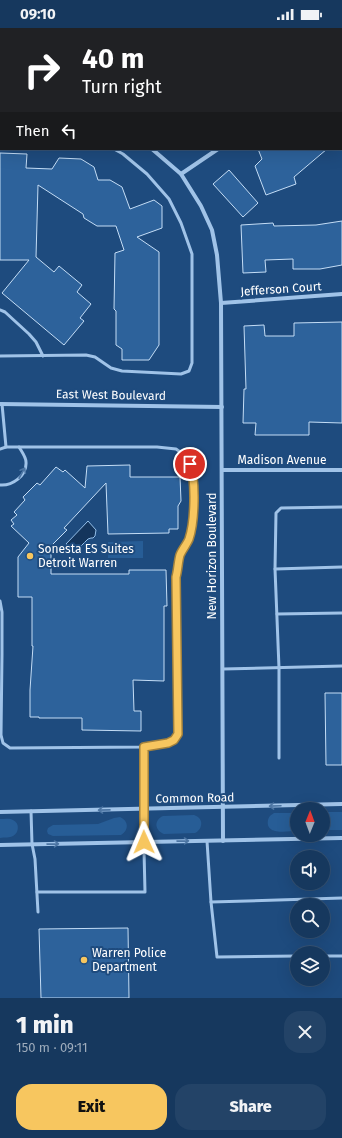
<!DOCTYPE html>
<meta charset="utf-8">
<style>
:root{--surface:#16385e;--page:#234367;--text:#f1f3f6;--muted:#9eacbc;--line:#355273;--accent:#f7c65f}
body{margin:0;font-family:"Fira Sans",sans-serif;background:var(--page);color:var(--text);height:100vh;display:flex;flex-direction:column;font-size:15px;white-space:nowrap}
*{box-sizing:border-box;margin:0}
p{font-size:13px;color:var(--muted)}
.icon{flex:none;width:22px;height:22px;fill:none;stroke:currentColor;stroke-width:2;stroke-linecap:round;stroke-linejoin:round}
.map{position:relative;height:970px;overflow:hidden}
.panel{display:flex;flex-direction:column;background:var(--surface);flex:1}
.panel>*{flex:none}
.hud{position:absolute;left:0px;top:0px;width:342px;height:122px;box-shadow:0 4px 16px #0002,0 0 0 1px var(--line);background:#202124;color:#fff;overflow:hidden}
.needle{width:26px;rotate:1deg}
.buttons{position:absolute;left:290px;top:774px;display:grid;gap:8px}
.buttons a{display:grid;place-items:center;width:40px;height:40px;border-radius:50%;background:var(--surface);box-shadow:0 4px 16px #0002,0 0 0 1px var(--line);font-size:20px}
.pin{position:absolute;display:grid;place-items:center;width:34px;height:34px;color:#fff;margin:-17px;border:2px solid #fff;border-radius:50%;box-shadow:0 1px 4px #0007}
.me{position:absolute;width:44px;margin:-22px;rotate:359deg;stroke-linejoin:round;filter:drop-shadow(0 0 3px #0008)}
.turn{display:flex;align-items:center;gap:14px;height:84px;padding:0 16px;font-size:18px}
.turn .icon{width:52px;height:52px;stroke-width:2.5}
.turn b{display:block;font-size:28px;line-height:34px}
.then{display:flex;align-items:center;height:38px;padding:0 16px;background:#0003;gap:8px;font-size:15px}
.round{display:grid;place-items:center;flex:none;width:42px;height:42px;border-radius:16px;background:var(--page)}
.head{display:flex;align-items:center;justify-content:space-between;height:68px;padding:0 16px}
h1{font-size:24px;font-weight:800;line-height:30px}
.button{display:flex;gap:8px;margin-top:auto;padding:8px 16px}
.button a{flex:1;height:46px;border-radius:16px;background:var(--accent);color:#111;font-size:16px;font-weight:800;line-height:46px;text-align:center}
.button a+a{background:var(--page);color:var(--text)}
.status{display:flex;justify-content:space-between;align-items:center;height:28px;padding:0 20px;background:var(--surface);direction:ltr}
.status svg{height:11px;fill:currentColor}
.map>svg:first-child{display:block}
.green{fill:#275d96}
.water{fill:#14355c;stroke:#94bfe9}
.building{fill:#2d629b;stroke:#c4ddf6}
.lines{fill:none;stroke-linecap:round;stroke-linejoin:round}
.lane{stroke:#a0c3e8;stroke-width:3}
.street{stroke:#a0c3e8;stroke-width:4}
.oneway{stroke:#4c75a3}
.route-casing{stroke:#a1813e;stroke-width:10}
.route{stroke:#f7c65f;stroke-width:7}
.poi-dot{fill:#f7c65f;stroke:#1e4b7e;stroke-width:1.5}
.labels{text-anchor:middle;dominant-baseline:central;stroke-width:4;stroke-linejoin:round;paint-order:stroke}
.street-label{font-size:12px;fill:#fff;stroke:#1e4b7e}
.poi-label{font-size:12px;fill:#fff;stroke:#1e4b7e;text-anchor:start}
</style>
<div class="status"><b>09:10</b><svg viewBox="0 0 49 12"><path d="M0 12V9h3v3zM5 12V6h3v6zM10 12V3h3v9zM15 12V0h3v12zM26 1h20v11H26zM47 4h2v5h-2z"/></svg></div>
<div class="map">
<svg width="342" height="970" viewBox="0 0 342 970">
<rect width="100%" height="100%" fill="#1e4b7e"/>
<g class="green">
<path d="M 143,513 L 143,530 L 108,530 L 108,514 Z"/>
<rect x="323" y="784" width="19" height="18"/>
<path d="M 274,785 L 297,785 L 297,803 C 288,803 265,808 268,792 C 269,788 271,787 274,785 Z"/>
<path d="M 194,787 C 204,790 203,801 195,805 L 164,806 C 154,802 154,792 163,788 Z"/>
<path d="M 120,789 C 129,793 129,802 121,807 L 53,808 L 48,806 L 47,803 L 48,800 L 53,797 L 98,796 L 114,790 Z"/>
<path d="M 0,791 C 4,791 10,790 13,792 C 20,795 19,805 13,808 C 10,810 4,809 0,810 Z"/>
</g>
<path class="water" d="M 88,493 L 96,502 L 95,508 L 93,510 L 91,510 L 88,511 L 75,524 L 66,516 Z"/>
<g class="building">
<path d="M 258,121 L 327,121 L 294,149 L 296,156 L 266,167 L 255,138 L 262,131 Z"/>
<path d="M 0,125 L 27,126 L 26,140 L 52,141 L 59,130 L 81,131 L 94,139 L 98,152 L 110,152 L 122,159 L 130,181 L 154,172 L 162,178 L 162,200 L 137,209 L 159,224 L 159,317 L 149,332 L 122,332 L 122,321 L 116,317 L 116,283 L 114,281 L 115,225 L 124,222 L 116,198 L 97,198 L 84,190 L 83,186 L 38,157 L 36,229 L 54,244 L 59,238 L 82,257 L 77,264 L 91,276 L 80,290 L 84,293 L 64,317 L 2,265 L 29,232 L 0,232 Z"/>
<path d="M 229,142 L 258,175 L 243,189 L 213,156 Z"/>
<path d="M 342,193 L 342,237 L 320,241 L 293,241 L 293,231 L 265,232 L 266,244 L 243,245 L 241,197 L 273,195 L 274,198 L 316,197 Z"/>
<path d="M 342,294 L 342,395 L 309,394 L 309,407 L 255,407 L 256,395 L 243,395 L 244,361 L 246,361 L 244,298 L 264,297 L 265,308 L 294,308 L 294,295 Z"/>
<path d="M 130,437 L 130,449 L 180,449 L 181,473 L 178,478 L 178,501 L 169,501 L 169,505 L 108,506 L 106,455 L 64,500 L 67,502 L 51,518 L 51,546 L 129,546 L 129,542 L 166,542 L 167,578 L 164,578 L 164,653 L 133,652 L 134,683 L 141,683 L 141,703 L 82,702 L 82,690 L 39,690 L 39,689 L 30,689 L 30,662 L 33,618 L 32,618 L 32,569 L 18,569 L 18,529 L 29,515 L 11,498 L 14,496 L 11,492 L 17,487 L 14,484 L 25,472 L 23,469 L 37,455 L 40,457 L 56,439 L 63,444 L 65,442 L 85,460 L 87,438 Z"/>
<path d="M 325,665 L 342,665 L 342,737 L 326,737 Z"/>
<path d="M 128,900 L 129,970 L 41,970 L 39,901 Z"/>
</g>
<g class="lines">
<g class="lane">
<path d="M 0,20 L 1,20"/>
<path d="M 0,98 L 1,98"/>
<path d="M 0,282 L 5,284 L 29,306 L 36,314 L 43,328"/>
<path d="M 0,328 L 86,327 L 95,329 L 111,340 L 122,343 L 181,346 L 189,343 L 192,335 L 192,226 L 181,195 L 169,171 L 147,146 L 123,126 L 114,121"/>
<path d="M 2,376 L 6,419"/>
<path d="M 0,421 L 6,419 L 157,419 L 176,421 L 183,426 L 190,436 L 192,443 L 194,470 L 192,499 L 189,511 L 180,527 L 176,549 L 178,706 L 174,712 L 168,715 L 144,719 L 10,720 L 3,715 L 1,707 L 2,626 L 2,584 L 0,573"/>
<path d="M 0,457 C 12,458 27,448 26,434 C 26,429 22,424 19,419"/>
<path d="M 275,541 L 342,539"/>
<path d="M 277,586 L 342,585"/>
<path d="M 223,641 L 342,638"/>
<path d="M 279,730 L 279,640 L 275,541 L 276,485 L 281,480 L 342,479"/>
<path d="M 31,783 L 32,816 L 35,831 L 38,884"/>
<path d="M 207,813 L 211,874 L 217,929 L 297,928"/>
<path d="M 37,864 L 145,864 L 143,781 L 144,719"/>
<path d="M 211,874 L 342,870"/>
<path d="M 323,928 L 342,928"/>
</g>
<g class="street">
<path d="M 78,1 L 79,0"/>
<path d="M 152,121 L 181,146 L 201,178 L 212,202 L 217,227 L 221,275 L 223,813"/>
<path d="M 181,146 L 218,121"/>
<path d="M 221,275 L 342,266"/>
<path d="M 0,376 L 222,379"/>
<path d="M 222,442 L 342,442"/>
<path d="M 0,784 L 342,776"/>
<path d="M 0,817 L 342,810"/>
</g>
</g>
<defs><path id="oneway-shaft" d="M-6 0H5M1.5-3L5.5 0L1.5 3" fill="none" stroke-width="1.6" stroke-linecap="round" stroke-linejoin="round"/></defs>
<g class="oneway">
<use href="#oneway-shaft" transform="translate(22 445) rotate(-61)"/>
<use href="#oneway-shaft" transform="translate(275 778) rotate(178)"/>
<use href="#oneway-shaft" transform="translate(104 782) rotate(179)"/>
<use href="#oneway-shaft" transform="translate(183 813) rotate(-1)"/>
<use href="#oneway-shaft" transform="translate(53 816) rotate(-1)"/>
</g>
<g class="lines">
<g class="route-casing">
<path id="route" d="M 144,814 L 144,719 L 168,715 L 174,712 L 178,706 L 176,549 C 178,542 178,534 180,527 C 182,522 187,516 189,511 C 195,493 196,453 190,436"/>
</g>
<use href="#route" class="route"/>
</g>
<g class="poi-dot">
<circle cx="30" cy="528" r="4"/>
<circle cx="84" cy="932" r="4"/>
</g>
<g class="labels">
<g class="street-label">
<text transform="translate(281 261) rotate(-4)">Jefferson Court</text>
<text transform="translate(111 367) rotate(1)">East West Boulevard</text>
<text x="282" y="432">Madison Avenue</text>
<text transform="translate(212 528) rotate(-90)">New Horizon Boulevard</text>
<text transform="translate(195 770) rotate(-1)">Common Road</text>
</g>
<g class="poi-label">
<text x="38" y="521">Sonesta ES Suites<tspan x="38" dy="14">Detroit Warren</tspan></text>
<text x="92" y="925">Warren Police<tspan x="92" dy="14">Department</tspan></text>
</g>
</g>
</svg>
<div class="buttons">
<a><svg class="needle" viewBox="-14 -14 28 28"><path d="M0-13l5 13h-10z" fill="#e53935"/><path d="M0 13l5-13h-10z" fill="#9eacbc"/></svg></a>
<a><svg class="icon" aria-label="sound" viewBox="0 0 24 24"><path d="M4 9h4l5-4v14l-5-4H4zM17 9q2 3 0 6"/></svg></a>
<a><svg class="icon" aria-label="search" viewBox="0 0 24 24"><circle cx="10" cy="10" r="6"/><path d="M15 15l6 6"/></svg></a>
<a><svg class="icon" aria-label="layers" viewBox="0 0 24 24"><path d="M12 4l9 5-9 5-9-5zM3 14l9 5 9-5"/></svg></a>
</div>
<div class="pin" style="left:190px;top:436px;background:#d93025"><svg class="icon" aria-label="arrive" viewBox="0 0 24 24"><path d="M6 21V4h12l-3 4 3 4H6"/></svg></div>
<svg class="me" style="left:144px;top:814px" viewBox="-20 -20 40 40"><path d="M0-17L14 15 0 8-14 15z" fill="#f7c65f" stroke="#fff" stroke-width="4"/></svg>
<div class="hud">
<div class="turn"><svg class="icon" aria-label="right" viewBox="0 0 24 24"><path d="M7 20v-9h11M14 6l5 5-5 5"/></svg><div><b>40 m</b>Turn right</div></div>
<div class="then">Then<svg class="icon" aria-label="left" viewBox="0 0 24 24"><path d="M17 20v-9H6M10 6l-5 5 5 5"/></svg></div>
</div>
</div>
<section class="panel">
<div class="head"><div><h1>1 min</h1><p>150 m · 09:11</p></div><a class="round"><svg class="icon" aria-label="close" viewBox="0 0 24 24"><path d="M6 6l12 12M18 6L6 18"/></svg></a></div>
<div class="button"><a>Exit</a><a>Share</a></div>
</section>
